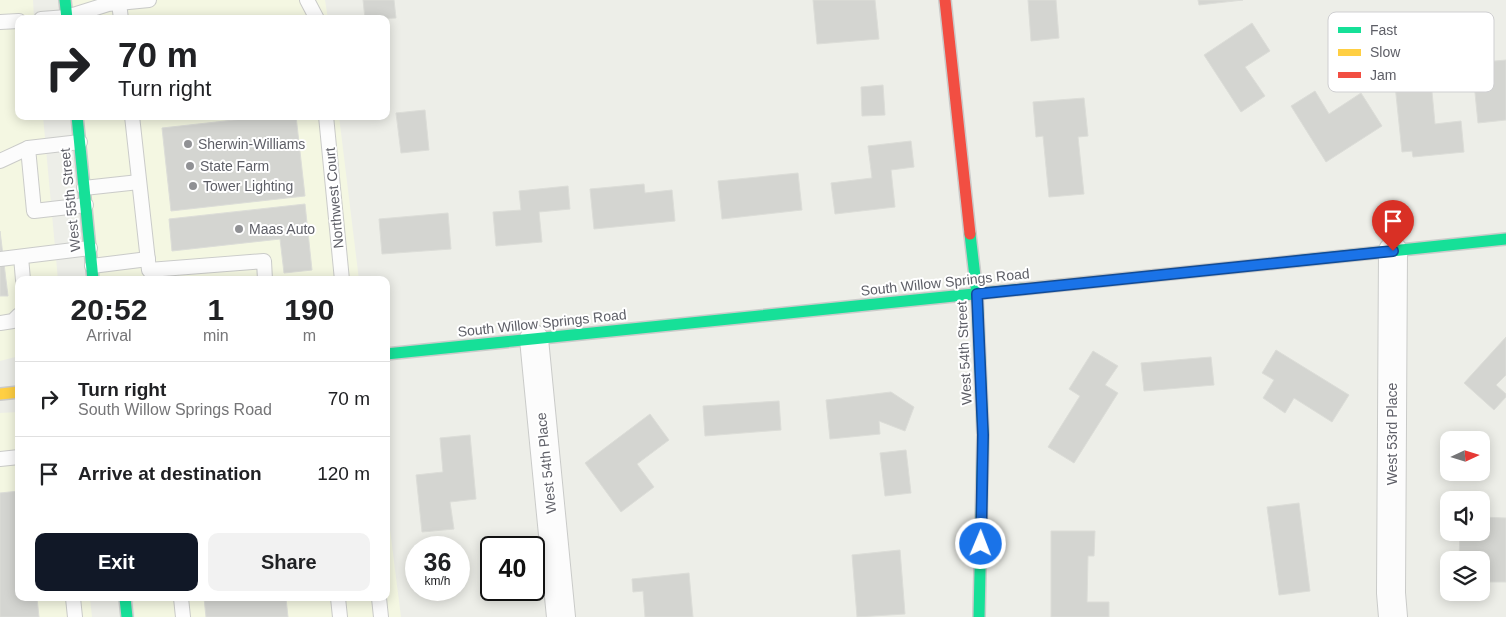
<!DOCTYPE html>
<style>
:root{--surface:#fff;--page:#f2f2f2;--text:#202124;--muted:#757577;--line:#e0e0e0;--accent:#111827}
body{margin:0;font-family:Helvetica,sans-serif;background:var(--page);color:var(--text);height:100vh;display:flex;flex-direction:column;font-size:19px;white-space:nowrap}
*{box-sizing:border-box;margin:0}
p{font-size:16px;color:var(--muted)}
.icon{flex:none;width:28px;height:28px;fill:none;stroke:currentColor;stroke-width:2;stroke-linecap:round;stroke-linejoin:round}
.map{position:relative;flex:1;overflow:hidden}
.sheet{position:absolute;left:15px;top:276px;width:375px;height:325px;display:flex;flex-direction:column;background:var(--surface);border-radius:10px;box-shadow:0 2px 12px #0003}
.sheet>*{flex:none}
.top-card{position:absolute;left:15px;top:15px;width:375px;height:105px;border-radius:10px;box-shadow:0 2px 12px #0003;background:#fff;color:var(--text);overflow:hidden}
.needle{width:32px;rotate:86deg}
.fabs{position:absolute;left:1440px;top:431px;display:grid;gap:10px}
.fabs a{display:grid;place-items:center;width:50px;height:50px;border-radius:10px;background:var(--surface);box-shadow:0 2px 12px #0003;font-size:25px}
.speed{position:absolute;left:405px;top:536px;display:flex;gap:10px;font-size:25px;font-weight:700;text-align:center}
.speed>*{display:grid;place-content:center;width:65px;height:65px;border-radius:50%;background:var(--surface);box-shadow:0 2px 12px #0003;line-height:1}
.speed small{font-size:12px;font-weight:400}
.speed .limit{border:2px solid #111;border-radius:8px;background:#fff;color:#111}
.pin{position:absolute;display:grid;place-items:center;width:42px;height:42px;color:#fff;margin:-51px -21px;border-radius:50% 50% 50% 0;rotate:-45deg;box-shadow:0 0 5px #0007}
.pin .icon{rotate:45deg}
.me{position:absolute;width:55px;margin:-28px;rotate:1deg;stroke-linejoin:round;filter:drop-shadow(0 0 4px #0008)}
.turn{display:flex;align-items:center;gap:18px;height:105px;padding:0 20px;font-size:22px}
.turn .icon{width:65px;height:65px;stroke-width:2.5}
.turn b{display:block;font-size:35px;line-height:42px}
.eta{display:flex;justify-content:space-evenly;align-items:center;height:85px;text-align:center}
.eta b{font-size:30px;font-weight:600;line-height:35px}
.cta{display:flex;gap:10px;margin-top:auto;padding:10px 20px}
.cta a{flex:1;height:58px;border-radius:10px;background:var(--accent);color:#fff;font-size:20px;font-weight:600;line-height:58px;text-align:center}
.cta a+a{background:var(--page);color:var(--text)}
ul{padding:0;list-style:none}
li{display:flex;align-items:center;gap:15px;height:75px;padding:0 20px;border-top:1px solid var(--line)}
li div{flex:1}
li b{display:block;font-size:19px}
li em{font-style:normal}
.map>svg:first-child{display:block}
.commercial{fill:#f4f7e2}
.building{fill:#d4d5d1;stroke:#dcddd8}
.lines{fill:none;stroke-linecap:round;stroke-linejoin:round}
.lane-casing{stroke:#cacbc9;stroke-width:16}
.street-casing{stroke:#cacbc9;stroke-width:30}
.fast-casing{stroke:#cbcbca;stroke-width:14}
.slow-casing{stroke:#cbcbca;stroke-width:14}
.jam-casing{stroke:#cbcbca;stroke-width:14}
.lane{stroke:#fcfcfc;stroke-width:14}
.street{stroke:#fcfcfc;stroke-width:28}
.fast{stroke:#16e098;stroke-width:11}
.slow{stroke:#ffcf43;stroke-width:11}
.jam{stroke:#f24e42;stroke-width:11}
.route-casing{stroke:#114b97;stroke-width:12}
.route{stroke:#1a73e8;stroke-width:9}
.poi-dot{fill:#909194;stroke:#fff;stroke-width:2}
.labels{text-anchor:middle;dominant-baseline:central;stroke-width:4;stroke-linejoin:round;paint-order:stroke}
.poi-label{font-size:14px;fill:#5e5f67;stroke:#fff;text-anchor:start}
.street-label{font-size:14px;fill:#5e5f67;stroke:#fff}
.key{fill:#fff;stroke:#cfcfd1;stroke-width:1}
.key-label{font-size:14px;fill:#5e5f67}
</style>
<div class="map">
<svg width="1506" height="617" viewBox="0 0 1506 617">
<rect width="100%" height="100%" fill="#edeee8"/>
<g class="commercial">
<path d="M 0,0 L 33,0 L 34,19 L 19,19 L 19,116 L 43,116 L 58,280 L 19,280 L 19,356 L 0,361 Z"/>
<path d="M 71,0 L 325,0 L 328,19 L 73,19 Z"/>
<path d="M 83,116 L 339,116 L 359,280 L 100,280 Z"/>
<path d="M 19,412 L 19,598 L 90,598 L 92,617 L 0,617 L 0,413 Z"/>
<path d="M 386,498 L 401,617 L 135,617 L 133,598 L 386,598 Z"/>
</g>
<g class="building">
<path d="M 363,0 L 394,0 L 396,18 L 365,19 Z"/>
<path d="M 813,0 L 875,0 L 879,39 L 817,44 Z"/>
<path d="M 1028,0 L 1056,0 L 1059,38 L 1031,41 Z"/>
<path d="M 1198,0 L 1243,0 L 1199,5 Z"/>
<path d="M 1252,23 L 1270,51 L 1245,67 L 1265,96 L 1241,112 L 1204,55 Z"/>
<path d="M 1506,60 L 1506,120 L 1478,123 L 1472,63 Z"/>
<path d="M 1431,81 L 1435,124 L 1461,121 L 1464,152 L 1413,157 L 1412,151 L 1402,152 L 1395,85 Z"/>
<path d="M 883,85 L 885,115 L 862,116 L 861,87 Z"/>
<path d="M 1315,91 L 1329,114 L 1361,93 L 1382,126 L 1326,162 L 1291,106 Z"/>
<path d="M 1084,98 L 1088,136 L 1078,137 L 1084,194 L 1049,197 L 1043,136 L 1036,137 L 1033,102 Z"/>
<path d="M 425,110 L 429,150 L 401,153 L 396,113 Z"/>
<path d="M 270,116 L 296,116 L 305,196 L 171,211 L 162,128 Z"/>
<path d="M 911,141 L 914,167 L 891,170 L 895,207 L 835,214 L 831,183 L 872,178 L 868,146 Z"/>
<path d="M 798,173 L 802,210 L 722,219 L 718,181 Z"/>
<path d="M 644,184 L 645,193 L 672,190 L 675,221 L 594,229 L 590,189 Z"/>
<path d="M 568,186 L 570,209 L 539,212 L 542,242 L 496,246 L 493,212 L 521,210 L 519,191 Z"/>
<path d="M 305,204 L 312,270 L 284,273 L 280,239 L 172,251 L 169,219 Z"/>
<path d="M 448,213 L 451,249 L 382,254 L 379,219 Z"/>
<path d="M 0,231 L 8,296 L 0,296 Z"/>
<path d="M 1506,337 L 1506,375 L 1496,385 L 1506,394 L 1506,397 L 1494,410 L 1464,383 Z"/>
<path d="M 1276,350 L 1349,395 L 1332,422 L 1294,398 L 1285,413 L 1263,398 L 1274,380 L 1262,373 Z"/>
<path d="M 1093,351 L 1118,366 L 1105,385 L 1118,393 L 1074,463 L 1048,447 L 1080,396 L 1069,389 Z"/>
<path d="M 1211,357 L 1214,385 L 1144,391 L 1141,363 Z"/>
<path d="M 891,392 L 914,407 L 905,431 L 879,421 L 880,434 L 830,439 L 826,400 Z"/>
<path d="M 779,401 L 781,430 L 705,436 L 703,406 Z"/>
<path d="M 650,414 L 669,440 L 637,464 L 654,487 L 621,512 L 585,463 Z"/>
<path d="M 470,435 L 476,499 L 450,502 L 454,529 L 422,532 L 416,475 L 443,472 L 440,438 Z"/>
<path d="M 906,450 L 911,493 L 885,496 L 880,453 Z"/>
<path d="M 19,491 L 19,598 L 37,598 L 39,617 L 0,617 L 0,493 Z"/>
<path d="M 1299,503 L 1310,591 L 1279,595 L 1267,507 Z"/>
<path d="M 1481,517 L 1506,518 L 1506,582 L 1481,582 L 1481,560 L 1459,560 L 1460,532 L 1481,532 Z"/>
<path d="M 1051,531 L 1095,531 L 1094,556 L 1088,556 L 1087,602 L 1109,602 L 1109,617 L 1051,617 Z"/>
<path d="M 900,550 L 905,614 L 857,617 L 852,555 Z"/>
<path d="M 689,573 L 693,617 L 645,617 L 643,591 L 633,592 L 632,579 Z"/>
<path d="M 204,598 L 286,598 L 288,617 L 206,617 Z"/>
</g>
<g class="lines">
<g class="lane-casing">
<g id="lane">
<path d="M 307,0 L 317,19"/>
<path d="M 119,3 L 121,19"/>
<path d="M 41,19 L 67,17 L 108,4 L 149,0"/>
<path d="M 0,22 L 19,21"/>
<path d="M 132,116 L 149,270 L 264,261 L 265,280"/>
<path d="M 326,116 L 342,280"/>
<path d="M 80,142 L 28,148 L 34,211 L 86,205"/>
<path d="M 0,161 L 28,148"/>
<path d="M 84,188 L 139,182"/>
<path d="M 21,257 L 23,280"/>
<path d="M 0,259 L 90,248"/>
<path d="M 92,266 L 148,259"/>
<path d="M 0,323 L 13,321 L 19,315"/>
<path d="M 0,459 L 19,457"/>
<path d="M 73,598 L 75,617"/>
<path d="M 181,598 L 183,617"/>
<path d="M 338,598 L 340,617"/>
<path d="M 379,598 L 381,617"/>
</g>
</g>
<g class="street-casing">
<g id="street">
<path d="M 534,339 L 561,617"/>
<path d="M 1393,617 L 1391,593 L 1393,251"/>
</g>
</g>
<g class="fast-casing">
<g id="fast">
<path d="M 65,0 L 67,19"/>
<path d="M 77,116 L 93,280"/>
<path d="M 970,234 L 977,294 L 983,435 L 979,617"/>
<path d="M 1296,261 L 1506,239"/>
<path d="M 386,354 L 1023,289"/>
<path d="M 125,598 L 127,617"/>
</g>
</g>
<g class="slow-casing">
<g id="slow">
<path d="M 1023,289 L 1296,261"/>
<path d="M 0,394 L 19,392"/>
</g>
</g>
<g class="jam-casing">
<path id="jam" d="M 945,0 L 970,234"/>
</g>
<use href="#lane" class="lane"/>
<use href="#street" class="street"/>
<use href="#fast" class="fast"/>
<use href="#slow" class="slow"/>
<use href="#jam" class="jam"/>
</g>
<g class="lines">
<g class="route-casing">
<path id="route" d="M 981,544 L 983,435 L 977,294 L 1393,251"/>
</g>
<use href="#route" class="route"/>
</g>
<g class="poi-dot">
<circle cx="188" cy="144" r="5"/>
<circle cx="190" cy="166" r="5"/>
<circle cx="193" cy="186" r="5"/>
<circle cx="239" cy="229" r="5"/>
</g>
<g class="labels">
<g class="poi-label">
<text x="198" y="144">Sherwin-Williams</text>
<text x="200" y="166">State Farm</text>
<text x="203" y="186">Tower Lighting</text>
<text x="249" y="229">Maas Auto</text>
</g>
<g class="street-label">
<text transform="translate(334 198) rotate(-95)">Northwest Court</text>
<text transform="translate(70 200) rotate(-96)">West 55th Street</text>
<text transform="translate(945 282) rotate(-6)">South Willow Springs Road</text>
<text transform="translate(542 323) rotate(-6)">South Willow Springs Road</text>
<text transform="translate(964 353) rotate(-93)">West 54th Street</text>
<text transform="translate(1392 434) rotate(-90)">West 53rd Place</text>
<text transform="translate(546 463) rotate(-96)">West 54th Place</text>
</g>
</g>
<rect x="1328" y="12" width="166" height="80" rx="8" class="key"/>
<rect x="1338" y="27" width="23" height="6" fill="#16e098"/>
<rect x="1338" y="49" width="23" height="7" fill="#ffcf43"/>
<rect x="1338" y="72" width="23" height="6" fill="#f24e42"/>
<g class="key-label">
<text x="1370" y="35">Fast</text>
<text x="1370" y="57">Slow</text>
<text x="1370" y="80">Jam</text>
</g>
</svg>
<div class="fabs">
<a><svg class="needle" viewBox="-14 -14 28 28"><path d="M0-13l5 13h-10z" fill="#e53935"/><path d="M0 13l5-13h-10z" fill="#757577"/></svg></a>
<a><svg class="icon" aria-label="sound" viewBox="0 0 24 24"><path d="M4 9h4l5-4v14l-5-4H4zM17 9q2 3 0 6"/></svg></a>
<a><svg class="icon" aria-label="layers" viewBox="0 0 24 24"><path d="M12 4l9 5-9 5-9-5zM3 14l9 5 9-5"/></svg></a>
</div>
<div class="speed"><div>36<small>km/h</small></div><div class="limit">40</div></div>
<div class="pin" style="left:1393px;top:251px;background:#d93025"><svg class="icon" aria-label="arrive" viewBox="0 0 24 24"><path d="M6 21V4h12l-3 4 3 4H6"/></svg></div>
<svg class="me" style="left:981px;top:544px" viewBox="-20 -20 40 40"><circle r="17" fill="#1a73e8" stroke="#fff" stroke-width="3"/><path d="M0-11L8 9 0 5-8 9z" fill="#fff"/></svg>
<div class="top-card">
<div class="turn"><svg class="icon" aria-label="right" viewBox="0 0 24 24"><path d="M7 20v-9h11M14 6l5 5-5 5"/></svg><div><b>70 m</b>Turn right</div></div>
</div>
<section class="sheet">
<div class="eta">
<div><b>20:52</b><p>Arrival</p></div>
<div><b>1</b><p>min</p></div>
<div><b>190</b><p>m</p></div>
</div>
<ul>
<li><svg class="icon" aria-label="right" viewBox="0 0 24 24"><path d="M7 20v-9h11M14 6l5 5-5 5"/></svg><div><b>Turn right</b><p>South Willow Springs Road</p></div><em>70 m</em></li>
<li><svg class="icon" aria-label="arrive" viewBox="0 0 24 24"><path d="M6 21V4h12l-3 4 3 4H6"/></svg><div><b>Arrive at destination</b></div><em>120 m</em></li>
</ul>
<div class="cta"><a>Exit</a><a>Share</a></div>
</section>
</div>
